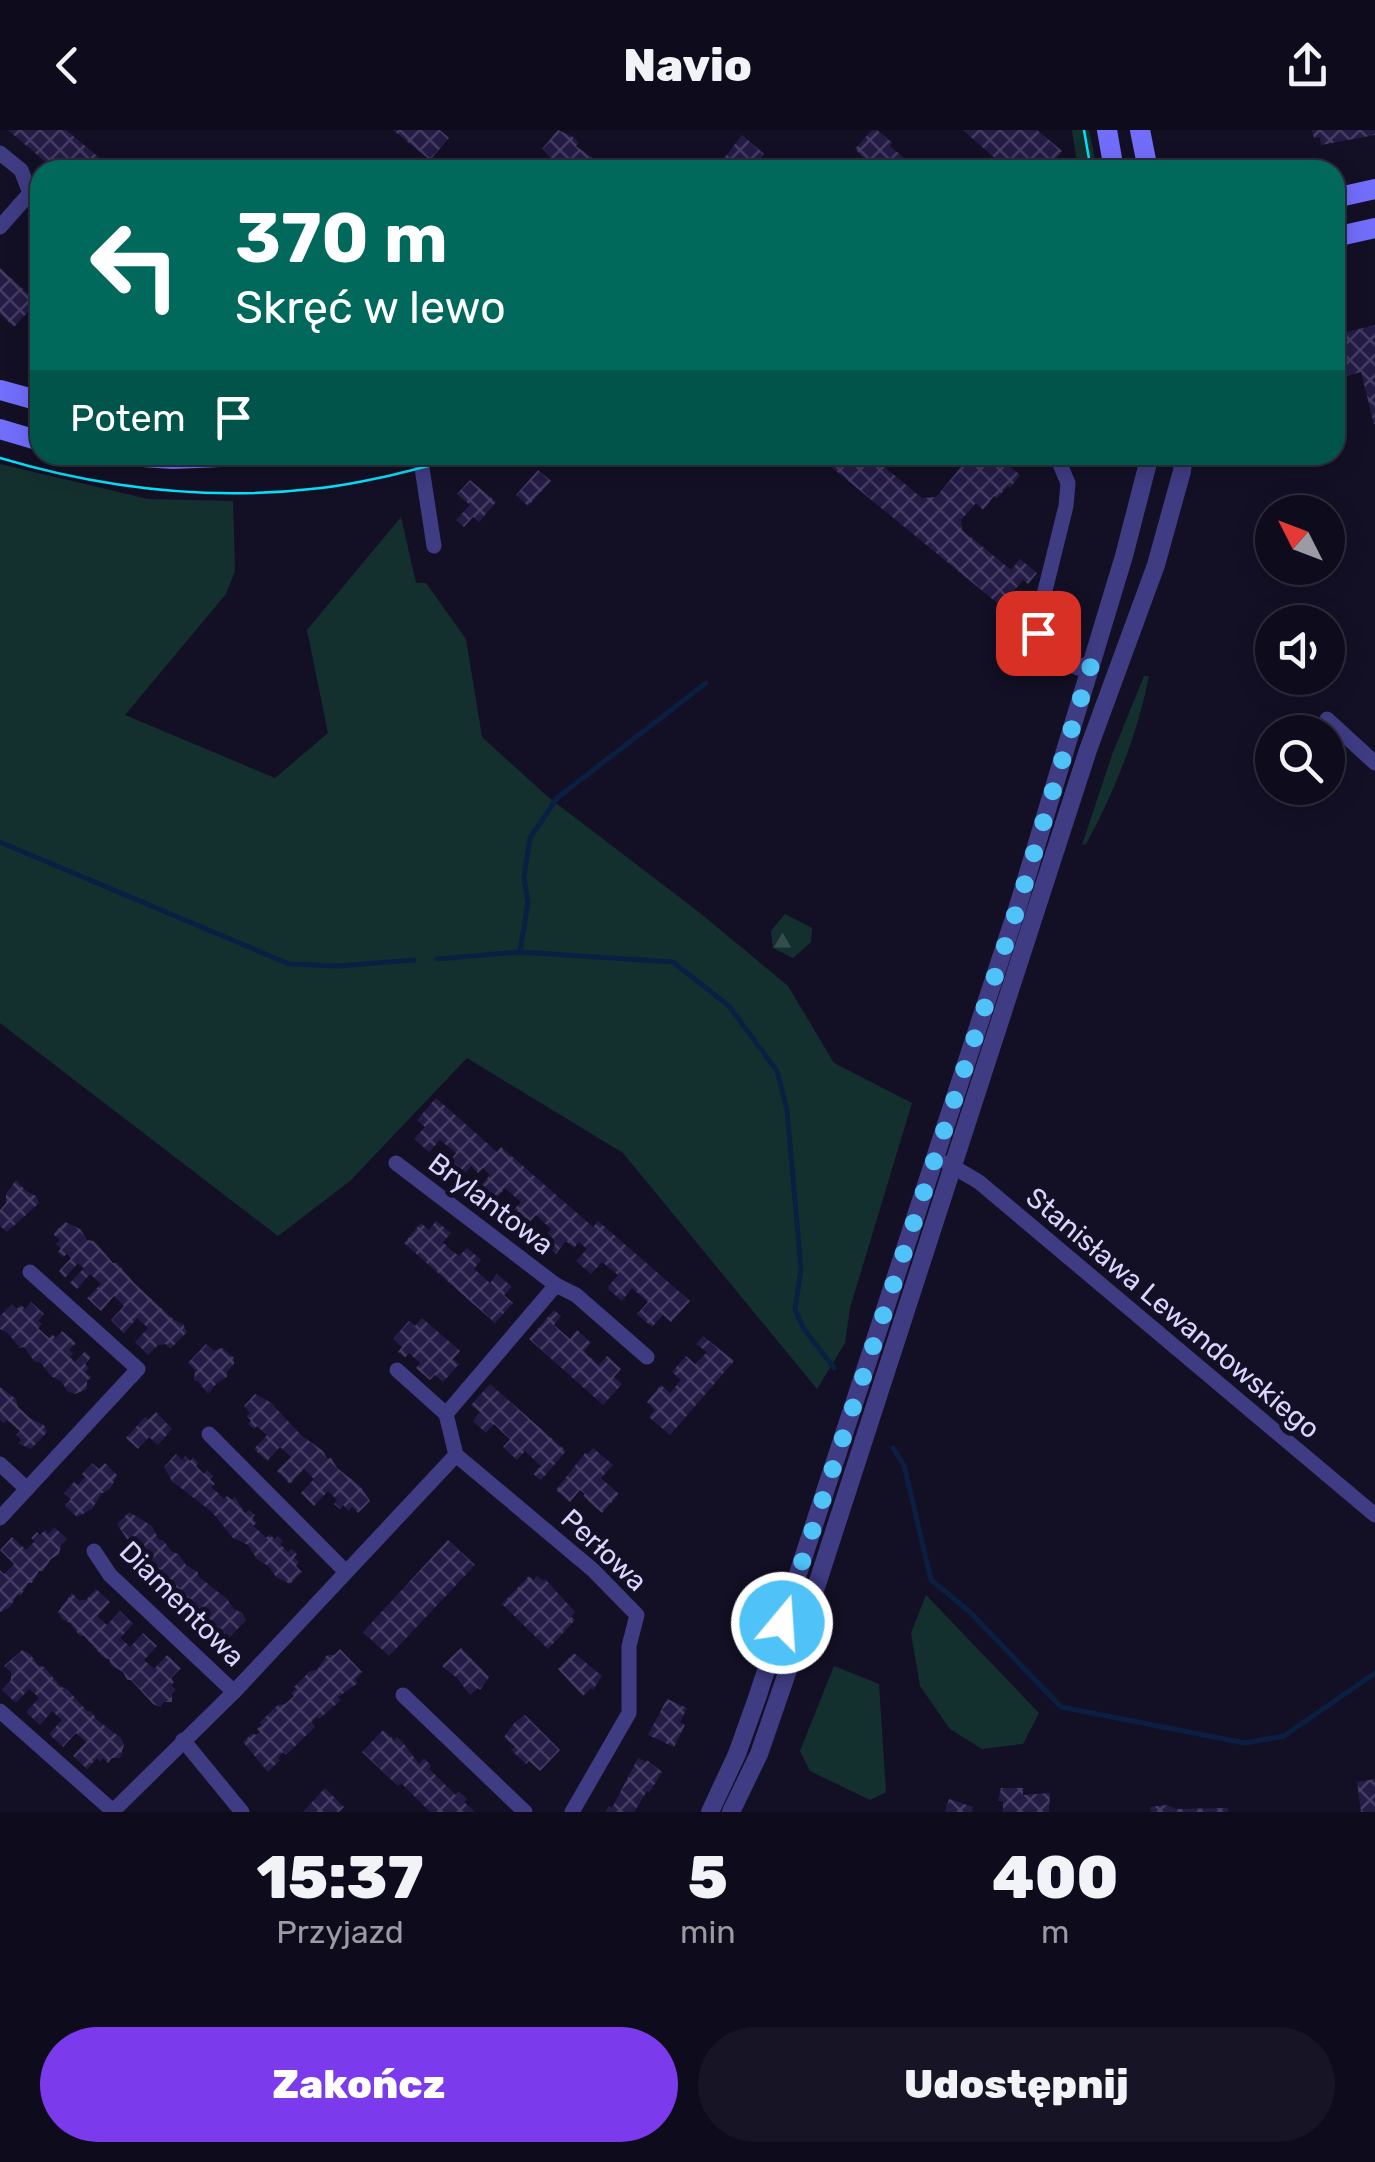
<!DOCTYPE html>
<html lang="pl">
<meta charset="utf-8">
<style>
:root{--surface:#0e0c1c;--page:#171525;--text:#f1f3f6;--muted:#9b9ba3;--line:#2e2c3b;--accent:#7c3aed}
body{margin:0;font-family:Rubik,sans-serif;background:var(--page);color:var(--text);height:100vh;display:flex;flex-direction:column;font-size:38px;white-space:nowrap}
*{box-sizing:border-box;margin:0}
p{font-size:32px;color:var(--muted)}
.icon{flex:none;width:55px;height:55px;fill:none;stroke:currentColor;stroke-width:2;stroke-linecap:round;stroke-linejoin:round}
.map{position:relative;height:1682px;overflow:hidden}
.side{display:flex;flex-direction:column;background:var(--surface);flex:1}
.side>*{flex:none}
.guide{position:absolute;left:30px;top:30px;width:1315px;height:305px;border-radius:30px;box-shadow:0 5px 25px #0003,0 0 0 2px var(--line);background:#00695c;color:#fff;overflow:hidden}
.needle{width:65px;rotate:312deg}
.fabs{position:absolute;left:1255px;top:365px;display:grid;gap:20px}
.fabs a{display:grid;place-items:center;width:90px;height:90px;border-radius:50%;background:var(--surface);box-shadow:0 5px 25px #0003,0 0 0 2px var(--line);font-size:50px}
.pin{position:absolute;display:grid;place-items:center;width:85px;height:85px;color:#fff;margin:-42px;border-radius:20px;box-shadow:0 5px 15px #0006}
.me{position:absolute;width:110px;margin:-55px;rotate:18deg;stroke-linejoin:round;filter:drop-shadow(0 0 8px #0008)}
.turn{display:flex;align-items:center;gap:35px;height:210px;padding:0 40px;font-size:45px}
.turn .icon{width:130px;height:130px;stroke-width:2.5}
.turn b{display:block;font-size:70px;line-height:85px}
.then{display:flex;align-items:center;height:95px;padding:0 40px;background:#0003;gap:20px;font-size:38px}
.eta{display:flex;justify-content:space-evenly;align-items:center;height:170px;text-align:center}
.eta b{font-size:60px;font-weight:800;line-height:70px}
.cta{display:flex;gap:20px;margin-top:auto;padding:20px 40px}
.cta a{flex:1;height:115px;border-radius:60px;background:var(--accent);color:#fff;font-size:40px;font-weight:800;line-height:115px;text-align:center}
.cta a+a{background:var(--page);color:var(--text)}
header{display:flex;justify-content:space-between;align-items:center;height:130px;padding:0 40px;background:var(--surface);font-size:45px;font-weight:800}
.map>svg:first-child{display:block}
.green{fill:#13302f}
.forest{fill:url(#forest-firs)}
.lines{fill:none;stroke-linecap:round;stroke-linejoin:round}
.stream{stroke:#0b1f43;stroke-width:5}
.building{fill:url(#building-cross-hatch)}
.minor{stroke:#3f3c84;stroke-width:15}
.tertiary{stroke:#3f3c84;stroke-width:18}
.secondary{stroke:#726efc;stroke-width:20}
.tram{stroke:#05e1fa;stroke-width:2.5}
.route{stroke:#4fc3f7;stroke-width:18;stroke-dasharray:0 32.4}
.labels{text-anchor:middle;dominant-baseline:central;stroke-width:10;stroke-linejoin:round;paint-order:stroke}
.street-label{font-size:28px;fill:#dad5fe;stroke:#131026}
</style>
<header><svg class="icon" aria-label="back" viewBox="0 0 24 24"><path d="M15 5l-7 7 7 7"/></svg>Navio<svg class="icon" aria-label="share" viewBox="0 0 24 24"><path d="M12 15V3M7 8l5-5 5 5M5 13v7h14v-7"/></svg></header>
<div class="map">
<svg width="1375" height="1682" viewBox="0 0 1375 1682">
<defs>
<pattern id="forest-firs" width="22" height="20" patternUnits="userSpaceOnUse" patternTransform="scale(2.5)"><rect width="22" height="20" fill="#13302f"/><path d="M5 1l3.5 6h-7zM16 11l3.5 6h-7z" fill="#354d4e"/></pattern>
<pattern id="building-cross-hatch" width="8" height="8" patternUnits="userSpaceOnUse" patternTransform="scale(2.5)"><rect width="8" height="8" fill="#251c46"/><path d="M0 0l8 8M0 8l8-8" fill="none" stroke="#443c62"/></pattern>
</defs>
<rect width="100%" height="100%" fill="#131026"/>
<g class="green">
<path d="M 1072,0 L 1089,0 L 1097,40 L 1078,40 Z"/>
<path d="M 0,334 L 148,369 L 233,371 L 235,441 L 226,464 L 125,585 L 275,648 L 328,603 L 307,500 L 401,387 L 416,453 L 426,453 L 466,509 L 482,607 L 548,667 L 700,783 L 788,856 L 834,933 L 912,973 L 850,1178 L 845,1213 L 817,1259 L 623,1023 L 467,928 L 350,1051 L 278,1106 L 0,893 Z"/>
<path d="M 1144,546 L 1149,546 C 1137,605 1115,661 1086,714 L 1082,715 L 1112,625 Z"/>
<path d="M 926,1465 L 1039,1583 L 1023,1614 L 982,1619 L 950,1599 L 920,1556 L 911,1503 Z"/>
<path d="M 834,1536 L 879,1554 L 886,1662 L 870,1670 L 810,1641 L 800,1621 Z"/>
</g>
<path class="forest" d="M 785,784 L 812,798 L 811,812 L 793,828 L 773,818 L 771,801 Z"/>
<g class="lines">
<g class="stream">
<path d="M 0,712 L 289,834 L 339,836 L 414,830"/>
<path d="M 520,822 L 528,773 L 524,747 L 530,708 L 557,668 L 706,553"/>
<path d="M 437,829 L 520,822 L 673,832 L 729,876 L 777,941 L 787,980 L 801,1139 L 795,1180 L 804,1199 L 834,1238"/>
<path d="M 893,1318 L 904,1335 L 931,1450 L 969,1481 L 1061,1577 L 1245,1613 L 1284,1606 L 1375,1543"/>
</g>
</g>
<g class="building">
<path d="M 8,0 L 66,0 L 114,40 L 55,40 Z"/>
<path d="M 393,0 L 440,0 L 449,8 L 430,30 Z"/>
<path d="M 558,0 L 573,7 L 579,13 L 576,16 L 609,40 L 563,40 L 542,19 Z"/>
<path d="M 872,0 L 877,0 L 889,10 L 892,13 L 890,16 L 918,40 L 876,40 L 855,19 Z"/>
<path d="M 963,0 L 1037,0 L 1062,21 L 1046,40 L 1008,40 Z"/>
<path d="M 1312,0 L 1375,0 L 1375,5 L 1321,15 L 1320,7 L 1314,8 Z"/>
<path d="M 742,5 L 764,24 L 758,33 L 752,40 L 715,40 Z"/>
<path d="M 0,138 L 37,172 L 14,197 L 0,184 Z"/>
<path d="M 1375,195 L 1375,294 L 1374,294 L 1361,242 L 1337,249 L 1335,205 Z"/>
<path d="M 831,325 L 870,325 L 922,368 L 936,367 L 971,325 L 996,325 L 1020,345 L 1010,358 L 1008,356 L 997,368 L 994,366 L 983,380 L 976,373 L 961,390 L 962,400 L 1011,440 L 1020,429 L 1037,443 L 1028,454 L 1023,450 L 1001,476 L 825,332 Z"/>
<path d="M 538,340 L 551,351 L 528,376 L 516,365 Z"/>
<path d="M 470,350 L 496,372 L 479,392 L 473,387 L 464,397 L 456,390 L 470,375 L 457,364 Z"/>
<path d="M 436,968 L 497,1022 L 501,1017 L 593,1097 L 598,1091 L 690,1171 L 671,1192 L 663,1185 L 652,1197 L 637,1184 L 648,1172 L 632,1158 L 622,1171 L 607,1158 L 618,1145 L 602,1132 L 591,1144 L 576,1131 L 587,1119 L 579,1112 L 574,1118 L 566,1111 L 556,1124 L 541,1111 L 551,1099 L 536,1085 L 525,1097 L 510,1084 L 521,1072 L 505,1058 L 495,1070 L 480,1057 L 490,1045 L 483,1038 L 478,1043 L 471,1036 L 460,1049 L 445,1036 L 456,1023 L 440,1010 L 429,1022 L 414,1009 L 425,997 L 417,990 Z"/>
<path d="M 16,1050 L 26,1061 L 36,1066 L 39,1073 L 7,1102 L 0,1096 L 0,1080 L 6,1073 L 6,1064 Z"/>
<path d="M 436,1091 L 451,1103 L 443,1112 L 451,1120 L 459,1126 L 467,1118 L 481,1130 L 474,1139 L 490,1153 L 497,1144 L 512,1157 L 504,1165 L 513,1173 L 495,1193 L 404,1113 L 421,1093 L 429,1100 Z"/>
<path d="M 65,1092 L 80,1099 L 87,1110 L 94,1111 L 113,1133 L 117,1133 L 135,1154 L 174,1190 L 183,1194 L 187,1202 L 170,1219 L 166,1214 L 158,1215 L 148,1225 L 135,1212 L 148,1198 L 137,1188 L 124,1203 L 111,1190 L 124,1176 L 114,1166 L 101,1181 L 87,1168 L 101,1154 L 90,1144 L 77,1159 L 70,1153 L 84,1138 L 78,1133 L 65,1148 L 59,1141 L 71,1128 L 67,1124 L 63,1127 L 58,1122 L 61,1118 L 56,1114 L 60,1110 L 53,1104 Z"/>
<path d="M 31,1172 L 44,1184 L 38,1191 L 42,1194 L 38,1198 L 49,1208 L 52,1204 L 56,1208 L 62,1201 L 76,1213 L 69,1220 L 73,1223 L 70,1227 L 75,1232 L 85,1221 L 91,1227 L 85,1234 L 89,1238 L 85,1242 L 91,1247 L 87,1251 L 87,1259 L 75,1264 L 67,1261 L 62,1252 L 51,1246 L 40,1232 L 35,1232 L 24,1217 L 20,1218 L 8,1203 L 0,1199 L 0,1186 L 12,1174 L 17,1179 L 21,1175 L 25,1179 Z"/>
<path d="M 554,1180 L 561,1186 L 554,1195 L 570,1209 L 577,1200 L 591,1213 L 584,1221 L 591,1228 L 599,1235 L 607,1226 L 621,1239 L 614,1247 L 622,1254 L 603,1275 L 529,1209 Z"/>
<path d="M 422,1188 L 460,1221 L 453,1229 L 459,1234 L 443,1252 L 435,1245 L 430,1250 L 416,1238 L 420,1233 L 409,1223 L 405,1228 L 398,1222 L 402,1217 L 393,1209 L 409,1191 L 415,1196 Z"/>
<path d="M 703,1206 L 734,1231 L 670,1305 L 649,1287 L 655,1280 L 647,1272 L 661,1255 L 670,1263 L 681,1250 L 672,1242 L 686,1226 L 695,1234 L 707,1222 L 696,1214 Z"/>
<path d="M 206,1214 L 214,1221 L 222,1218 L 234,1228 L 234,1234 L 227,1242 L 227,1247 L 217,1253 L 208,1264 L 198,1251 L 194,1251 L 195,1240 L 188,1233 Z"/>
<path d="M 490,1254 L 566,1321 L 541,1350 L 533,1344 L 541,1336 L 525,1321 L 517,1330 L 503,1317 L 510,1309 L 502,1302 L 494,1294 L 486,1303 L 473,1291 L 480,1282 L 471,1275 Z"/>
<path d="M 0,1257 L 16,1269 L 18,1277 L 31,1289 L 44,1295 L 47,1302 L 31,1319 L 18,1313 L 21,1310 L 16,1305 L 20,1301 L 7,1290 L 3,1293 L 0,1290 Z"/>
<path d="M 255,1264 L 270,1272 L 301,1305 L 323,1321 L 327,1329 L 331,1328 L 337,1338 L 360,1356 L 370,1371 L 358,1383 L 352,1377 L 349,1381 L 343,1375 L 340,1379 L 334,1374 L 337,1370 L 328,1361 L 314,1376 L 301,1363 L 314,1349 L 304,1339 L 290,1354 L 277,1341 L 291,1327 L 280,1317 L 267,1331 L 254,1319 L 267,1305 L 257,1296 L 254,1299 L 248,1294 L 251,1291 L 247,1286 L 250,1283 L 244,1276 Z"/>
<path d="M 156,1282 L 172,1299 L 158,1315 L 149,1307 L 138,1319 L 126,1308 L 145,1287 L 148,1290 Z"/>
<path d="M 593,1318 L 613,1335 L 601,1348 L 619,1364 L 602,1383 L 583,1366 L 585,1364 L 580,1360 L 570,1372 L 556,1360 L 585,1323 L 588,1324 Z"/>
<path d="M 176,1324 L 182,1330 L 185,1326 L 190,1331 L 193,1328 L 199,1333 L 196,1336 L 204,1344 L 207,1340 L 213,1346 L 210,1349 L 215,1354 L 211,1357 L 218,1363 L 224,1369 L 227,1366 L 232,1370 L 235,1367 L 242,1379 L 246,1383 L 249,1380 L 255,1385 L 252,1388 L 257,1393 L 253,1396 L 260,1402 L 266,1408 L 270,1404 L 274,1409 L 278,1406 L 283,1411 L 280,1414 L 288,1422 L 291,1419 L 297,1424 L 294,1428 L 299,1432 L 296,1436 L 302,1442 L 290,1454 L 276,1447 L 268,1436 L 257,1429 L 248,1415 L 233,1408 L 212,1382 L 172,1351 L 164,1337 Z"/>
<path d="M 92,1333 L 99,1339 L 105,1333 L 117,1345 L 110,1359 L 101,1364 L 92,1379 L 77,1387 L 65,1376 L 71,1369 L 64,1363 L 74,1352 L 78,1355 L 85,1347 L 82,1344 Z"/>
<path d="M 129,1382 L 152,1396 L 159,1410 L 163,1410 L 171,1421 L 178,1424 L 186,1435 L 198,1442 L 198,1446 L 227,1469 L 234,1479 L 242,1483 L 246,1490 L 230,1507 L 225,1503 L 222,1506 L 218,1503 L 211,1511 L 197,1498 L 204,1491 L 200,1479 L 188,1475 L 181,1483 L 168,1470 L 175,1463 L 171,1460 L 174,1456 L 166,1448 L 162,1451 L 159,1448 L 152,1456 L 138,1443 L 145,1436 L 140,1425 L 144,1421 L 127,1409 L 117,1394 Z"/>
<path d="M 54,1397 L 67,1409 L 61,1415 L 59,1424 L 51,1429 L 43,1441 L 39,1441 L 32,1453 L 28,1453 L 21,1465 L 17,1465 L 10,1477 L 0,1482 L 0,1440 L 4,1444 L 14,1434 L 0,1420 L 12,1407 L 26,1420 L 35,1411 L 31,1408 L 37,1402 L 40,1405 L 45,1400 L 48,1404 Z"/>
<path d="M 448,1410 L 475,1435 L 389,1526 L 363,1502 Z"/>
<path d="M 529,1446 L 533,1450 L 537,1446 L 543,1451 L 545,1449 L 575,1482 L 571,1487 L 575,1490 L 548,1519 L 502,1474 Z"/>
<path d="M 96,1459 L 110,1472 L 97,1486 L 107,1495 L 120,1481 L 133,1494 L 120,1508 L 125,1512 L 130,1517 L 143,1503 L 157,1516 L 144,1530 L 154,1539 L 167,1525 L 181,1538 L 171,1548 L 174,1552 L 171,1555 L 176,1560 L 172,1564 L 172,1572 L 164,1572 L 160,1577 L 153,1574 L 131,1550 L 127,1550 L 123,1542 L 111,1535 L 109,1529 L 104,1528 L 84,1506 L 80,1506 L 70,1493 L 62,1489 L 58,1482 L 72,1463 L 79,1470 L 86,1470 Z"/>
<path d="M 461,1518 L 489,1547 L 480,1560 L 478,1558 L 470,1565 L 457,1548 L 442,1536 Z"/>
<path d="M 340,1519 L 362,1542 L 355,1550 L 358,1553 L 338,1567 L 341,1570 L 319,1589 L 317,1587 L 311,1592 L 315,1597 L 286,1625 L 283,1622 L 278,1628 L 280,1630 L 268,1642 L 243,1612 L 253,1603 L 256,1605 L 260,1602 L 257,1599 L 262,1594 L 260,1592 L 278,1575 L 285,1574 L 294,1566 L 291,1563 L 296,1559 L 294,1557 L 310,1541 L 317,1540 L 327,1525 L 334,1525 Z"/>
<path d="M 22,1520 L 30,1524 L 38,1535 L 44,1537 L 61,1557 L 67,1559 L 87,1581 L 91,1581 L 97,1590 L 121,1608 L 124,1615 L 120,1628 L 112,1628 L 108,1633 L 103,1628 L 100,1632 L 97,1628 L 87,1639 L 73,1626 L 86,1612 L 76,1603 L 63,1617 L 49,1604 L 62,1590 L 52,1581 L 40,1595 L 26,1582 L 39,1568 L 34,1563 L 29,1559 L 16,1573 L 2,1560 L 11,1550 L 11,1542 L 4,1536 Z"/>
<path d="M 574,1523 L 602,1546 L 593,1560 L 591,1558 L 583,1566 L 558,1539 Z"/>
<path d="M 667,1569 L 687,1578 L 680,1592 L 685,1595 L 674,1617 L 648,1605 Z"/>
<path d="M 525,1585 L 560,1620 L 540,1641 L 529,1631 L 526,1634 L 511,1620 L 515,1617 L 504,1607 L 515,1592 Z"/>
<path d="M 383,1600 L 394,1610 L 397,1607 L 404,1614 L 419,1634 L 424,1628 L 431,1636 L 429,1639 L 456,1665 L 459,1662 L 467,1669 L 464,1672 L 475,1682 L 430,1682 L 401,1653 L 398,1656 L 362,1622 Z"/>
<path d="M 638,1628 L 646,1632 L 647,1630 L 662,1642 L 649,1663 L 647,1661 L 634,1682 L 605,1682 L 609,1676 L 612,1678 Z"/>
<path d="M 1375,1649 L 1375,1682 L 1361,1682 L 1357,1652 Z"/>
<path d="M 325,1658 L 344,1677 L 339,1682 L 303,1682 Z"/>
<path d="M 1001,1658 L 1023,1658 L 1023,1665 L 1050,1663 L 1049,1682 L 1003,1682 L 1003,1671 L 998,1671 Z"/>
<path d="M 949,1669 L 973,1677 L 972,1682 L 945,1682 Z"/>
<path d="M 1166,1675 L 1176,1679 L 1228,1678 L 1228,1682 L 1151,1682 L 1150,1677 Z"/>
</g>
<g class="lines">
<g class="minor">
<path d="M 0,23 L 21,40 L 30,63 L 0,97"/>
<path d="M 420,325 L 434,416"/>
<path d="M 1056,325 L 1068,353 L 1066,376 L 1038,489 C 1039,516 1054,528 1078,538 L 1092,532"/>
<path d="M 1327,589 L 1375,633"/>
<path d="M 396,1033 L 556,1155 L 576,1165 L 647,1227"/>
<path d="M 947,1033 L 979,1052 L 1375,1385"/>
<path d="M 397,1240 L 446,1284 L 456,1325 L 593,1440 L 637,1485 L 629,1516 L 629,1583 L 572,1682"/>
<path d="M 446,1284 L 556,1155"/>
<path d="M 209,1304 L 345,1441"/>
<path d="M 0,1334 L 27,1359"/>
<path d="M 0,1388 L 138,1239 L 30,1142"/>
<path d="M 94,1421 L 110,1445 L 234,1562"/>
<path d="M 403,1565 L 525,1682"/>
<path d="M 0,1581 L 113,1681"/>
<path d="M 183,1610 L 242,1682"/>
<path d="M 112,1682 L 234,1562 L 456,1325"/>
</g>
<g class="tertiary">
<path d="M 710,1682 L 737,1624 L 757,1568 L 1018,776 L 1124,426 L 1150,325"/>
<path d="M 731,1682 L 759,1624 L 808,1482 L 1088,620 L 1156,435 L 1182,341 L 1184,325"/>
</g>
<g class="secondary">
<path d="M 1107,0 L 1114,40"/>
<path d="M 1140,0 L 1148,40"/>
<path d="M 1335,68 L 1375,59"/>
<path d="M 1335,107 L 1375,98"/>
<path d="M 0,260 L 40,271"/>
<path d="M 0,299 L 40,311"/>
<path d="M 113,325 L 173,329 L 271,325"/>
</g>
<g class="tram">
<path d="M 1084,0 L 1091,40"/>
<path d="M 0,328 C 104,359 213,371 321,358 C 372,352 422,337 472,325"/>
</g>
</g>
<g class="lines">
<path class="route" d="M 782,1493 L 1018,776 L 1092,532 L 1078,538 C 1060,530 1046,521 1038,503"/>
</g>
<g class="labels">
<g class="street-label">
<text transform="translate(491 1074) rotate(37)">Brylantowa</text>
<text transform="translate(1173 1183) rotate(40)">Stanisława Lewandowskiego</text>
<text transform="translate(604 1420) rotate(43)">Perłowa</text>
<text transform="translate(182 1474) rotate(45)">Diamentowa</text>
</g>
</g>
</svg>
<div class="fabs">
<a><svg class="needle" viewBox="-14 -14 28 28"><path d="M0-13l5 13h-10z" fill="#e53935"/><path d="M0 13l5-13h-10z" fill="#9b9ba3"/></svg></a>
<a><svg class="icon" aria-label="sound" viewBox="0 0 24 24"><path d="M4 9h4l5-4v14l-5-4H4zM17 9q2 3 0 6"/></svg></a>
<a><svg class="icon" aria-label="search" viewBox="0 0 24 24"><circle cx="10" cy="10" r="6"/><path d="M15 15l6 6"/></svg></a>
</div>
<div class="pin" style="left:1038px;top:503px;background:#d93025"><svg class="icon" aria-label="arrive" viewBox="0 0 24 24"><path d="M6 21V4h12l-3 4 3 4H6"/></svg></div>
<svg class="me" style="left:782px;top:1493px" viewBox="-20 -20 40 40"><circle r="17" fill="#4fc3f7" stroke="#fff" stroke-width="3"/><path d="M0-11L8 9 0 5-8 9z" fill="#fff"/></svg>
<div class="guide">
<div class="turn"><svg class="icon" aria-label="left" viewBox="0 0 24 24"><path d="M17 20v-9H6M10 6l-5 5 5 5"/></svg><div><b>370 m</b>Skręć w lewo</div></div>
<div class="then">Potem<svg class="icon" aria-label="arrive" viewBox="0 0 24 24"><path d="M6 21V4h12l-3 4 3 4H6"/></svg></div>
</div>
</div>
<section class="side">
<div class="eta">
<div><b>15:37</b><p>Przyjazd</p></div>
<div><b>5</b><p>min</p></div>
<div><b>400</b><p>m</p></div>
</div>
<div class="cta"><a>Zakończ</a><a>Udostępnij</a></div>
</section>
